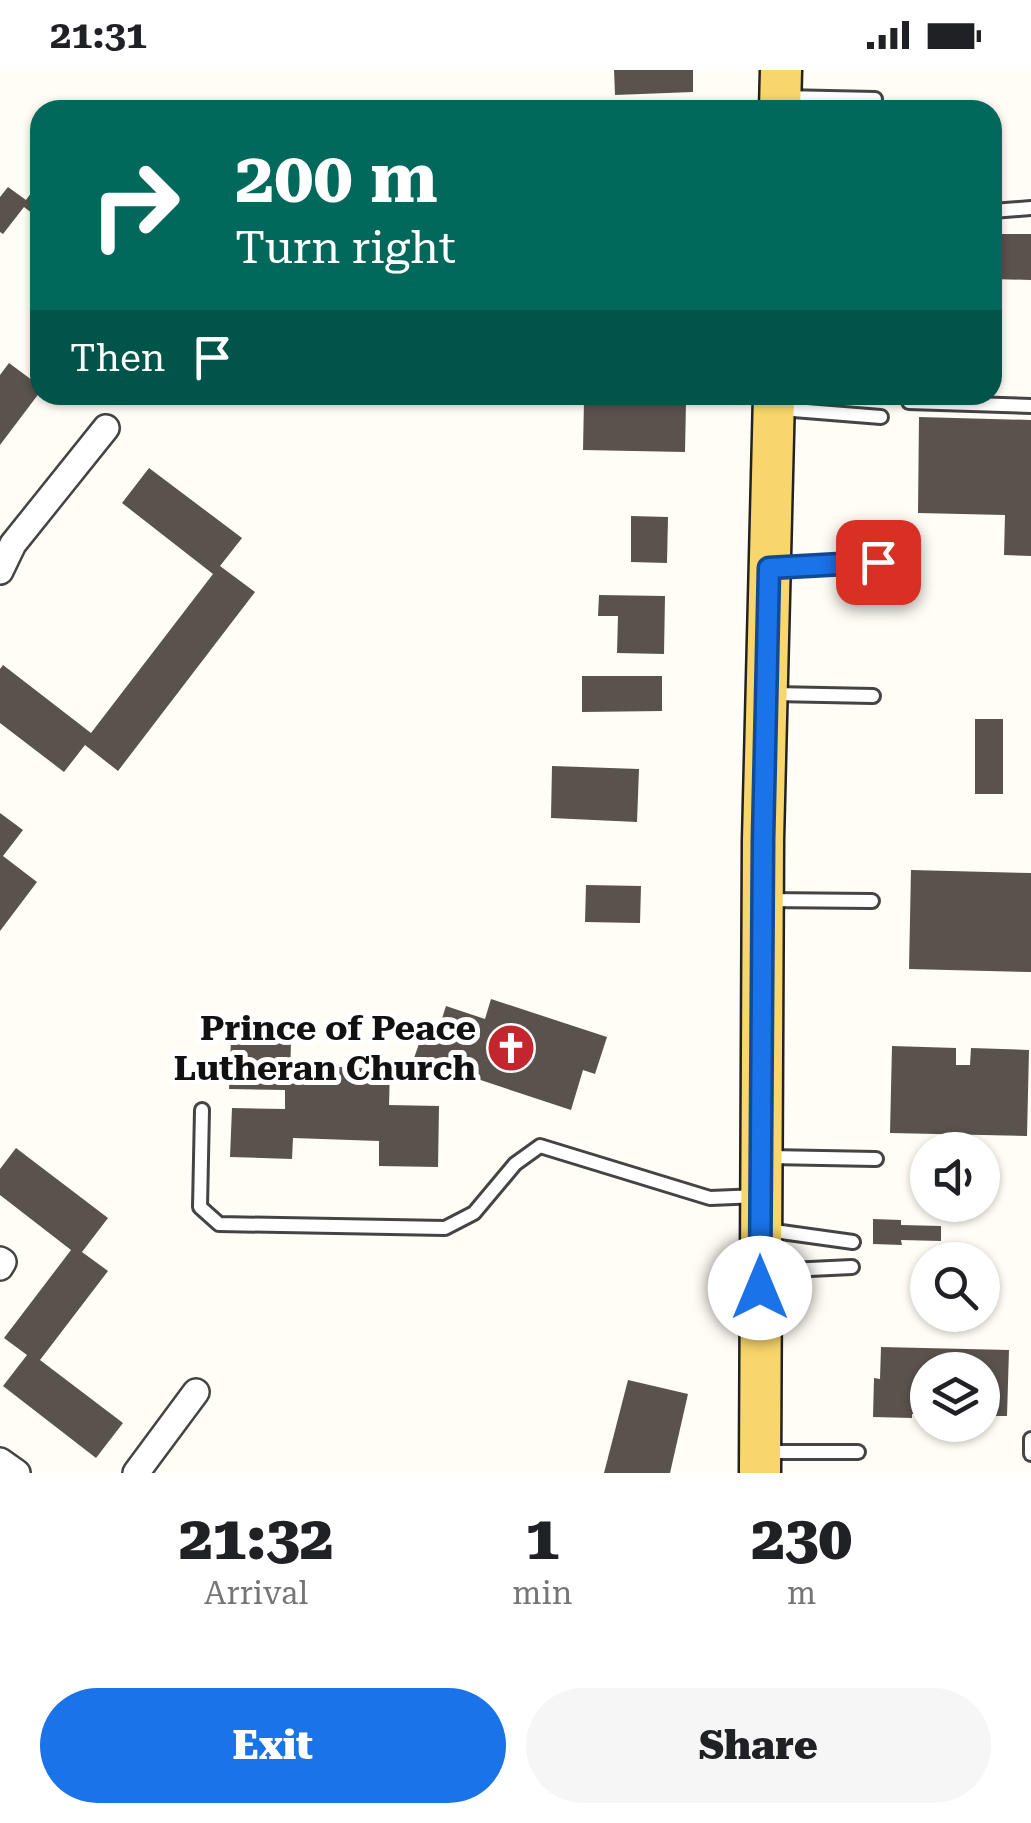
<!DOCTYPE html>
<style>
:root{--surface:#fff;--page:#f6f6f6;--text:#202124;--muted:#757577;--accent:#1a73e8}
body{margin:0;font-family:"Roboto Serif",serif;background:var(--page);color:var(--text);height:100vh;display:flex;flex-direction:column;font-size:38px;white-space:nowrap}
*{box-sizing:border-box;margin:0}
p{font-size:32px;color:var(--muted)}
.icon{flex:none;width:55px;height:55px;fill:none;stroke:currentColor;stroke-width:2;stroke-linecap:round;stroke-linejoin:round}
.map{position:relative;height:1403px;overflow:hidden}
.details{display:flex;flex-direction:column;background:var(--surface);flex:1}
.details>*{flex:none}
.banner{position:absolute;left:30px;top:30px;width:972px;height:305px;border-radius:30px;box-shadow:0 2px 8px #0004;background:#00695c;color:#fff;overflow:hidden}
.fabs{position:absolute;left:910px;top:1062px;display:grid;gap:20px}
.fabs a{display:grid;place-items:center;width:90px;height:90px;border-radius:50%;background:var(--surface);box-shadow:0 2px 8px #0004;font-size:50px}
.pin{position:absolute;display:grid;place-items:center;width:85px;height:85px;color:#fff;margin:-42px;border-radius:20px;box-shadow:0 5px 15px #0006}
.me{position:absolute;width:110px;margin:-55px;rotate:0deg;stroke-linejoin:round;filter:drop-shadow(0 0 8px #0008)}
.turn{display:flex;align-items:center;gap:35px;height:210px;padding:0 40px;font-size:45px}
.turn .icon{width:130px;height:130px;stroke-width:2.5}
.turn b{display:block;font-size:70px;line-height:85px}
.then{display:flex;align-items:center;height:95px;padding:0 40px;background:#0003;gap:20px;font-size:38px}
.eta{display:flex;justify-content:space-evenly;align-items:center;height:170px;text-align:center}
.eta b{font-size:60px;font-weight:800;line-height:70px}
.primary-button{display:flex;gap:20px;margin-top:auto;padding:20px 40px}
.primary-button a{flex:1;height:115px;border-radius:60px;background:var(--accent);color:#fff;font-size:40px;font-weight:800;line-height:115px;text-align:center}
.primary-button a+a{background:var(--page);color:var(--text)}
.status{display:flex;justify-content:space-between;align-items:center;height:70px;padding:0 50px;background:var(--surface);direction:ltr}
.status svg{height:28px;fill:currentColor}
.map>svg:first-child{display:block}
.building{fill:#5a524d}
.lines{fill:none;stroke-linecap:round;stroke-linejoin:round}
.service-casing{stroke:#444;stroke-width:18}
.minor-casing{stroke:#444;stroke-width:30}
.primary-casing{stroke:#222;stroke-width:45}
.service{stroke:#fff;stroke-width:12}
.minor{stroke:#fff;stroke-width:25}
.primary{stroke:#f9d66b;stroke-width:40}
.route-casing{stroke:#114b97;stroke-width:25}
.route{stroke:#1a73e8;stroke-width:18}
.labels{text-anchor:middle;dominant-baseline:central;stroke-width:10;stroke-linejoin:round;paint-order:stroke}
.poi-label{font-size:35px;font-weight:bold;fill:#111;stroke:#fff;text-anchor:end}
</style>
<div class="status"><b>21:31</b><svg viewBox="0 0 49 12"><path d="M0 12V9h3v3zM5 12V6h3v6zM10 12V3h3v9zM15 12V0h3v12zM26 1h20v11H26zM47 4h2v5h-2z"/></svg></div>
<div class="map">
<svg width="1031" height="1403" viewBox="0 0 1031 1403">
<rect width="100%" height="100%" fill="#fffdf5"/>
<g class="building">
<path d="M 614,0 L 693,0 L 693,22 L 615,25 Z"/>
<rect x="992" y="76" width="7" height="44"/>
<path d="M 37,115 L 40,143 L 37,147 L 24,137 L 3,164 L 0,162 L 0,127 L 8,117 L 26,130 Z"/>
<path d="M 992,164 L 1031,164 L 1031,210 L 992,209 Z"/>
<path d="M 9,293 L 40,316 L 40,322 L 0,375 L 0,305 Z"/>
<path d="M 584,331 L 686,332 L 685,382 L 583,380 Z"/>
<path d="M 919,347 L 1031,350 L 1031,486 L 1004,485 L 1005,445 L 918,443 Z"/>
<path d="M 149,398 L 242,468 L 220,496 L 255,522 L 118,701 L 85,675 L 64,702 L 0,653 L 0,599 L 3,595 L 91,663 L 213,504 L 122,433 Z"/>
<path d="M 631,446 L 668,447 L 667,493 L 631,492 Z"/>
<path d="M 599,525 L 665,526 L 664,584 L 617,583 L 618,546 L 598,546 Z"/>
<path d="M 582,606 L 662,606 L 662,641 L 582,642 Z"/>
<rect x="975" y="649" width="28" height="75"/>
<path d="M 552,696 L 639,699 L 637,752 L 551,748 Z"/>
<path d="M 0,743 L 23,760 L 3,786 L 37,812 L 0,861 Z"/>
<path d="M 911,800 L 1031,803 L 1031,902 L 909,899 Z"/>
<path d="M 586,815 L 641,816 L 640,853 L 585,852 Z"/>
<path d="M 491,929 L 607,967 L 595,1004 L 583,1000 L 571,1040 L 414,988 L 426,954 L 439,958 L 446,936 L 485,949 Z"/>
<path d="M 231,970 L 291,972 L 290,1006 L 339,1007 L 339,997 L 390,999 L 389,1035 L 439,1036 L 438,1097 L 379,1096 L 379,1071 L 293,1068 L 292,1089 L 230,1087 L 232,1038 L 285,1039 L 285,1020 L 229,1019 Z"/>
<path d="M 892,976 L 956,978 L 956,995 L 970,995 L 971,978 L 1029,980 L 1027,1066 L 890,1063 Z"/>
<path d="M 16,1078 L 108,1148 L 82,1182 L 108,1201 L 40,1290 L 123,1353 L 96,1388 L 3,1316 L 27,1285 L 4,1268 L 71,1180 L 0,1125 L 0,1099 Z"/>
<path d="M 873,1149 L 901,1150 L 901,1155 L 941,1156 L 941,1171 L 901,1170 L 902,1175 L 873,1174 Z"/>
<path d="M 881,1277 L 1009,1280 L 1007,1346 L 982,1346 L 982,1300 L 928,1300 L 928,1344 L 912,1344 L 912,1348 L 873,1347 L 874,1308 L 880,1309 Z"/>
<path d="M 628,1310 L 688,1324 L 670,1403 L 604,1403 Z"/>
</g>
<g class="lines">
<g class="service-casing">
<g id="service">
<path d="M 783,27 L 875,29"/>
<path d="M 992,141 L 1031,138"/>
<path d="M 743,325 L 771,327"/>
<path d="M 909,332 L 1031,336"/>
<path d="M 781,339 L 881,347"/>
<path d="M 777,498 L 878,491"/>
<path d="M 774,624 L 873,626"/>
<path d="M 765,830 L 872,831"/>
<path d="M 202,1040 L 200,1137 L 219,1154 L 445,1158 L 474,1143 L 515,1094 L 540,1076 L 710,1128 L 759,1126"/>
<path d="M 769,1087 L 876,1089"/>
<path d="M 767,1160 L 853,1172"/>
<path d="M 768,1201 L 852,1197"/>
<path d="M 1031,1369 L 1031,1384"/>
<path d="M 765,1382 L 858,1382"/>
</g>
</g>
<g class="minor-casing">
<g id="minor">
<path d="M 0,501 L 13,474 L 106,358"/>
<path d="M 0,1190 L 3,1192 L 0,1197"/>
<path d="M 0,1391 L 17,1403"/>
<path d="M 136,1403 L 196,1322"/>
</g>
</g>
<g class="primary-casing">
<g id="primary">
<path d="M 780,40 L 781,0"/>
<path d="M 760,1403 L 763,770 L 774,325"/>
</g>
</g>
<use href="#service" class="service"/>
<use href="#minor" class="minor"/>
<use href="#primary" class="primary"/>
</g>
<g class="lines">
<g class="route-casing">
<path id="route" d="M 760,1218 L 763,770 L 769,498 L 878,492"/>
</g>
<use href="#route" class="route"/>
</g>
<defs>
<g id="church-disc" transform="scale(2.5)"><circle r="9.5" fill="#c4262e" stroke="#fff"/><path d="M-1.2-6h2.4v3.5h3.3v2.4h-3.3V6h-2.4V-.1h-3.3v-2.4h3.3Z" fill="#fff"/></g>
</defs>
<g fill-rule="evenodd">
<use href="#church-disc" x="511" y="978"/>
</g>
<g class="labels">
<g class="poi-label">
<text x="476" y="958">Prince of Peace<tspan x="476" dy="40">Lutheran Church</tspan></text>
</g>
</g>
</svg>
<div class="fabs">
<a><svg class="icon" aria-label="sound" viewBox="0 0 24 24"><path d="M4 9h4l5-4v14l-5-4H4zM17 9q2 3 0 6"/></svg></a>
<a><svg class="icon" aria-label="search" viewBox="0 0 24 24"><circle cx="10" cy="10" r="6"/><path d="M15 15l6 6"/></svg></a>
<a><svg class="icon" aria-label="layers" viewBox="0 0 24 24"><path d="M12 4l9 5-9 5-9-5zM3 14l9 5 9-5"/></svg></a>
</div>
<div class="pin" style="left:878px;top:492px;background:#d93025"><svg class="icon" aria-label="arrive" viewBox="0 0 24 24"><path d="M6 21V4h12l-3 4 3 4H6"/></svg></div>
<svg class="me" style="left:760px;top:1218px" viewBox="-20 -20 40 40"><circle r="19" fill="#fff"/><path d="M0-13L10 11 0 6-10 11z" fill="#1a73e8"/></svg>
<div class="banner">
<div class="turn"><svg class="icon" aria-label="right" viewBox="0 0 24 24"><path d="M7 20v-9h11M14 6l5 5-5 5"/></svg><div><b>200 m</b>Turn right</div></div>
<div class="then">Then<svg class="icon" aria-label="arrive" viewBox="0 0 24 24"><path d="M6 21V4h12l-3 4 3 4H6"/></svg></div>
</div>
</div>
<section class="details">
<div class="eta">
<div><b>21:32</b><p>Arrival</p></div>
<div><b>1</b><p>min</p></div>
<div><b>230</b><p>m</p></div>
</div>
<div class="primary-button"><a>Exit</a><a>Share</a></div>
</section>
